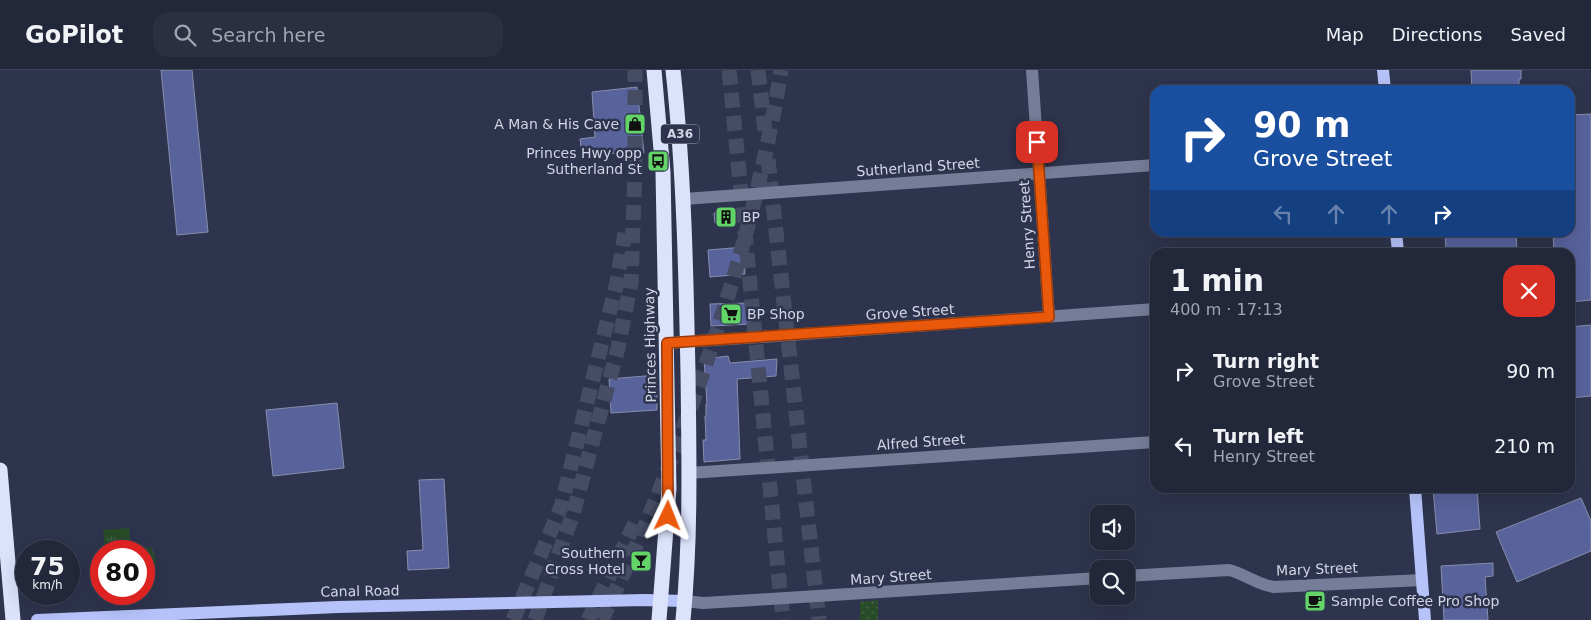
<!DOCTYPE html>
<meta charset="utf-8">
<style>
:root{--surface:#22273a;--page:#2a2f42;--text:#f1f3f6;--muted:#a2a5af;--line:#3f4454}
body{margin:0;font-family:"DejaVu Sans",sans-serif;background:var(--page);color:var(--text);height:100vh;display:flex;flex-direction:column;font-size:19px;white-space:nowrap}
*{box-sizing:border-box;margin:0}
p{font-size:16px;color:var(--muted)}
.icon{flex:none;width:28px;height:28px;fill:none;stroke:currentColor;stroke-width:2;stroke-linecap:round;stroke-linejoin:round}
.map{position:relative;flex:1;overflow:hidden}
.side{position:absolute;left:1150px;top:178px;width:425px;height:245px;display:flex;flex-direction:column;background:var(--surface);border-radius:15px;box-shadow:0 5px 20px #0002,0 0 0 1px var(--line)}
.side>*{flex:none}
.top-card{position:absolute;left:1150px;top:15px;width:425px;height:152px;border-radius:15px;box-shadow:0 5px 20px #0002,0 0 0 1px var(--line);background:#1a4fa0;color:#fff;overflow:hidden}
.buttons{position:absolute;left:1090px;top:435px;display:grid;gap:10px}
.buttons a{display:grid;place-items:center;width:45px;height:45px;border-radius:10px;background:var(--surface);box-shadow:0 5px 20px #0002,0 0 0 1px var(--line);font-size:25px}
.speed{position:absolute;left:15px;top:470px;display:flex;gap:10px;font-size:25px;font-weight:700;text-align:center}
.speed>*{display:grid;place-content:center;width:65px;height:65px;border-radius:50%;background:var(--surface);box-shadow:0 5px 20px #0002,0 0 0 1px var(--line);line-height:1}
.speed small{font-size:12px;font-weight:400}
.speed .limit{border:8px solid #d22;background:#fff;color:#111}
.pin{position:absolute;display:grid;place-items:center;width:42px;height:42px;color:#fff;margin:-21px;border-radius:10px;box-shadow:0 2px 8px #0006}
.me{position:absolute;width:55px;margin:-28px;rotate:2deg;stroke-linejoin:round;filter:drop-shadow(0 0 4px #0008)}
.turn{display:flex;align-items:center;gap:18px;height:105px;padding:0 20px;font-size:22px}
.turn .icon{width:65px;height:65px;stroke-width:2.5}
.turn b{display:block;font-size:35px;line-height:42px}
.lanes{display:flex;align-items:center;height:48px;padding:0 20px;background:#0003;justify-content:center;gap:25px;direction:ltr}
.lanes .off{opacity:.35}
.round{display:grid;place-items:center;flex:none;width:52px;height:52px;border-radius:15px;background:var(--page)}
.headline{display:flex;align-items:center;justify-content:space-between;height:85px;padding:0 20px}
h1{font-size:30px;font-weight:800;line-height:38px}
ul{padding:0;list-style:none}
li{display:flex;align-items:center;gap:15px;height:75px;padding:0 20px}
li div{flex:1}
li b{display:block;font-size:19px}
li em{font-style:normal}
header{display:flex;align-items:center;gap:30px;box-sizing:border-box;height:70px;padding:0 25px;background:var(--surface);border-bottom:1px solid var(--line)}
header strong{font-size:24px}
nav{display:flex;gap:28px;margin-inline-start:auto;font-size:18px}
.search{width:350px;height:45px;background:var(--page);display:flex;align-items:center;gap:12px;box-sizing:border-box;padding:0 18px;border-radius:15px;color:var(--muted);font-size:19px}
.map>svg:first-child{display:block}
.grass{fill:url(#grass-tufts)}
.park{fill:url(#park-dots)}
.building{fill:#58639c;stroke:#878eac}
.lines{fill:none;stroke-linecap:round;stroke-linejoin:round}
.highway-tunnel{stroke:#464c64;stroke-width:15;stroke-dasharray:15 8;stroke-linecap:butt}
.minor{stroke:#767d98;stroke-width:12}
.major{stroke:#b6c3fa;stroke-width:12}
.highway{stroke:#dbe2fc;stroke-width:15}
.route-casing{stroke:#983908;stroke-width:12}
.route{stroke:#ea580c;stroke-width:9}
.labels{text-anchor:middle;dominant-baseline:central;stroke-width:5;stroke-linejoin:round;paint-order:stroke}
.shield{fill:#2e344d;stroke:#a0a5b7;stroke-width:1}
.shield-label{font-size:12px;font-weight:bold;fill:#d1d5e5}
.poi-label{font-size:14px;fill:#d1d5e5;stroke:#2e344d;text-anchor:end}
.street-label{font-size:14px;fill:#d1d5e5;stroke:#2e344d}
</style>
<header>
<strong>GoPilot</strong>
<div class="search"><svg class="icon" aria-label="search" viewBox="0 0 24 24"><circle cx="10" cy="10" r="6"/><path d="M15 15l6 6"/></svg>Search here</div>
<nav><a>Map</a><a>Directions</a><a>Saved</a></nav>
</header>
<div class="map">
<svg width="1591" height="550" viewBox="0 0 1591 550">
<defs>
<pattern id="grass-tufts" width="24" height="20" patternUnits="userSpaceOnUse" patternTransform="scale(1.25)"><rect width="24" height="20" fill="#284b28"/><path d="M3 7l-1-3M5 7V3M7 7l1-3M15 17l-1-3M17 17v-4M19 17l1-3" fill="none" stroke="#466447"/></pattern>
<pattern id="park-dots" width="8" height="8" patternUnits="userSpaceOnUse" patternTransform="scale(1.25)"><rect width="8" height="8" fill="#284b28"/><path d="M2 2h.1M6 6h.1" fill="none" stroke="#466447" stroke-width="1.8" stroke-linecap="round"/></pattern>
</defs>
<rect width="100%" height="100%" fill="#2e344d"/>
<g class="grass">
<path d="M 129,458 L 131,481 L 105,481 L 103,460 Z"/>
<path d="M 151,477 L 155,487 L 156,495 L 154,498 L 144,500 L 144,481 L 142,481 L 144,478 Z"/>
</g>
<path class="park" d="M 878,530 L 878,550 L 860,550 L 860,532 Z"/>
<g class="building">
<path d="M 161,0 L 192,0 L 208,162 L 177,165 Z"/>
<path d="M 1471,0 L 1521,0 L 1521,9 L 1519,9 L 1519,17 L 1472,20 Z"/>
<path d="M 637,17 L 644,83 L 620,85 L 619,83 L 582,86 L 580,69 L 595,67 L 592,22 Z"/>
<path d="M 1591,44 L 1591,230 L 1570,232 L 1570,182 L 1554,182 L 1553,162 L 1570,162 L 1570,45 Z"/>
<path d="M 736,141 L 737,151 L 715,153 L 714,143 Z"/>
<path d="M 1445,162 L 1516,162 L 1517,182 L 1446,182 Z"/>
<path d="M 744,177 L 745,204 L 710,207 L 708,180 Z"/>
<path d="M 750,233 L 751,254 L 711,256 L 710,234 Z"/>
<path d="M 1591,255 L 1591,326 L 1570,328 L 1570,257 Z"/>
<path d="M 728,286 L 730,293 L 777,289 L 776,306 L 737,309 L 740,389 L 704,392 L 703,370 L 706,370 L 705,346 L 706,346 L 706,334 L 707,334 L 704,289 Z"/>
<path d="M 657,305 L 657,340 L 611,343 L 609,309 Z"/>
<path d="M 337,333 L 344,398 L 273,406 L 266,340 Z"/>
<path d="M 444,409 L 449,498 L 408,500 L 407,481 L 423,480 L 419,410 Z"/>
<path d="M 1433,418 L 1477,418 L 1480,459 L 1437,464 Z"/>
<path d="M 1581,428 L 1591,451 L 1591,481 L 1517,512 L 1496,462 Z"/>
<path d="M 1493,493 L 1493,506 L 1485,507 L 1488,550 L 1444,550 L 1441,496 Z"/>
</g>
<g class="lines">
<g class="highway-tunnel">
<path d="M 729,0 L 783,550"/>
<path d="M 758,0 L 765,61"/>
<path d="M 768,89 L 819,550"/>
<path d="M 513,550 L 561,437 L 617,212 L 625,163"/>
<path d="M 535,550 L 573,444 L 618,278 L 631,213 L 635,99 L 635,0"/>
<path d="M 588,550 L 635,453"/>
<path d="M 602,550 C 620,510 640,470 656,429 C 711,290 758,147 781,0"/>
</g>
<g class="minor">
<path d="M 1032,0 L 1049,247"/>
<path d="M 684,129 L 1155,95"/>
<path d="M 667,273 L 776,266 L 1155,239"/>
<path d="M 689,403 L 1155,372"/>
<path d="M 1126,506 L 1229,500 C 1245,504 1258,515 1274,517 L 1422,510"/>
<path d="M 685,531 L 703,533 L 754,530 L 1099,508"/>
</g>
<g class="major">
<path d="M 1383,0 L 1385,20"/>
<path d="M 1396,162 L 1398,182"/>
<path d="M 1415,418 L 1425,550"/>
<path d="M 37,550 L 338,537 L 645,530 L 685,531"/>
</g>
<g class="highway">
<path d="M 654,0 L 663,102 L 669,419 L 659,550"/>
<path d="M 673,0 C 684,101 686,202 688,303 C 689,386 691,468 683,550"/>
<path d="M 0,400 L 13,550"/>
</g>
</g>
<g class="lines">
<g class="route-casing">
<path id="route" d="M 668,446 L 667,273 L 1049,247 L 1037,72"/>
</g>
<use href="#route" class="route"/>
</g>
<defs>
<g id="shop-square" transform="scale(1.125)"><rect x="-9" y="-9" width="18" height="18" rx="4" fill="#63d468" stroke="#2e344d"/><path d="M-5-2.5h2.3a2.7 3.5 0 0 1 5.4 0H5L5.5 6h-11ZM-1.5-2.5h3a1.5 2.3 0 0 0-3 0Z" fill="#111"/></g>
<g id="bus-square" transform="scale(1.125)"><rect x="-9" y="-9" width="18" height="18" rx="4" fill="#63d468" stroke="#2e344d"/><path d="M-5-6H5V4H4V6H2V4H-2V6H-4V4H-5ZM-3.5-4V0h7V-4ZM-3.5 1.2v1.5H-2V1.2ZM2 1.2v1.5H3.5V1.2Z" fill="#111"/></g>
<g id="building-square" transform="scale(1.125)"><rect x="-9" y="-9" width="18" height="18" rx="4" fill="#63d468" stroke="#2e344d"/><path d="M-4-6H4V6H1V3H-1V6H-4ZM-2.5-4.3h1.7v1.8h-1.7ZM.8-4.3h1.7v1.8H.8ZM-2.5-1h1.7V.8h-1.7ZM.8-1h1.7V.8H.8Z" fill="#111"/></g>
<g id="supermarket-square" transform="scale(1.125)"><rect x="-9" y="-9" width="18" height="18" rx="4" fill="#63d468" stroke="#2e344d"/><path d="M-6-5.5h2.5l.6 2H6L4.5 2H-2.5L-4.4-4H-6ZM-1.5 3.2a1.3 1.3 0 1 0 .1 0ZM3 3.2a1.3 1.3 0 1 0 .1 0Z" fill="#111"/></g>
<g id="bar-square" transform="scale(1.125)"><rect x="-9" y="-9" width="18" height="18" rx="4" fill="#63d468" stroke="#2e344d"/><path d="M-6-5H6L.8 .8V4.5H3.5V6h-7V4.5H-.8V.8Z" fill="#111"/></g>
<g id="cafe-square" transform="scale(1.125)"><rect x="-9" y="-9" width="18" height="18" rx="4" fill="#63d468" stroke="#2e344d"/><path d="M-5.5-4.5H6V0H3Q3 3.5 0 3.5H-2.5Q-5.5 3.5-5.5 0ZM3-3.2v2h1.7v-2ZM-6 4.5H4V6H-6Z" fill="#111"/></g>
</defs>
<g fill-rule="evenodd">
<use href="#shop-square" x="635" y="54"/>
<use href="#bus-square" x="658" y="91"/>
<use href="#building-square" x="726" y="147"/>
<use href="#supermarket-square" x="731" y="244"/>
<use href="#bar-square" x="641" y="491"/>
<use href="#cafe-square" x="1315" y="531"/>
</g>
<g class="labels">
<rect class="shield" x="661" y="54.5" width="38" height="19" rx="4"/>
<g class="shield-label">
<text x="680" y="64">A36</text>
</g>
<g class="poi-label">
<text x="619" y="54">A Man &amp; His Cave</text>
<text x="642" y="83">Princes Hwy opp<tspan x="642" dy="16">Sutherland St</tspan></text>
<text x="742" y="147" text-anchor="start">BP</text>
<text x="747" y="244" text-anchor="start">BP Shop</text>
<text x="625" y="483">Southern<tspan x="625" dy="16">Cross Hotel</tspan></text>
<text x="1331" y="531" text-anchor="start">Sample Coffee Pro Shop</text>
</g>
<g class="street-label">
<text transform="translate(918 97) rotate(-4)">Sutherland Street</text>
<text transform="translate(1027 155) rotate(-94)">Henry Street</text>
<text transform="translate(910 242) rotate(-4)">Grove Street</text>
<text transform="translate(650 275) rotate(-91)">Princes Highway</text>
<text transform="translate(921 372) rotate(-4)">Alfred Street</text>
<text transform="translate(1317 499) rotate(-2)">Mary Street</text>
<text transform="translate(891 507) rotate(-4)">Mary Street</text>
<text transform="translate(360 521) rotate(-1)">Canal Road</text>
</g>
</g>
</svg>
<div class="buttons">
<a><svg class="icon" aria-label="sound" viewBox="0 0 24 24"><path d="M4 9h4l5-4v14l-5-4H4zM17 9q2 3 0 6"/></svg></a>
<a><svg class="icon" aria-label="search" viewBox="0 0 24 24"><circle cx="10" cy="10" r="6"/><path d="M15 15l6 6"/></svg></a>
</div>
<div class="speed"><div>75<small>km/h</small></div><div class="limit">80</div></div>
<div class="pin" style="left:1037px;top:72px;background:#d93025"><svg class="icon" aria-label="arrive" viewBox="0 0 24 24"><path d="M6 21V4h12l-3 4 3 4H6"/></svg></div>
<svg class="me" style="left:668px;top:446px" viewBox="-20 -20 40 40"><path d="M0-17L14 15 0 8-14 15z" fill="#ea580c" stroke="#fff" stroke-width="4"/></svg>
<div class="top-card">
<div class="turn"><svg class="icon" aria-label="right" viewBox="0 0 24 24"><path d="M7 20v-9h11M14 6l5 5-5 5"/></svg><div><b>90 m</b>Grove Street</div></div>
<div class="lanes"><svg class="icon off" aria-label="left" viewBox="0 0 24 24"><path d="M17 20v-9H6M10 6l-5 5 5 5"/></svg><svg class="icon off" aria-label="ahead" viewBox="0 0 24 24"><path d="M12 20V5M6 11l6-6 6 6"/></svg><svg class="icon off" aria-label="ahead" viewBox="0 0 24 24"><path d="M12 20V5M6 11l6-6 6 6"/></svg><svg class="icon" aria-label="right" viewBox="0 0 24 24"><path d="M7 20v-9h11M14 6l5 5-5 5"/></svg></div>
</div>
<section class="side">
<div class="headline"><div><h1>1 min</h1><p>400 m · 17:13</p></div><a class="round" style="background:#d93025;color:#fff"><svg class="icon" aria-label="close" viewBox="0 0 24 24"><path d="M6 6l12 12M18 6L6 18"/></svg></a></div>
<ul>
<li><svg class="icon" aria-label="right" viewBox="0 0 24 24"><path d="M7 20v-9h11M14 6l5 5-5 5"/></svg><div><b>Turn right</b><p>Grove Street</p></div><em>90 m</em></li>
<li><svg class="icon" aria-label="left" viewBox="0 0 24 24"><path d="M17 20v-9H6M10 6l-5 5 5 5"/></svg><div><b>Turn left</b><p>Henry Street</p></div><em>210 m</em></li>
</ul>
</section>
</div>
